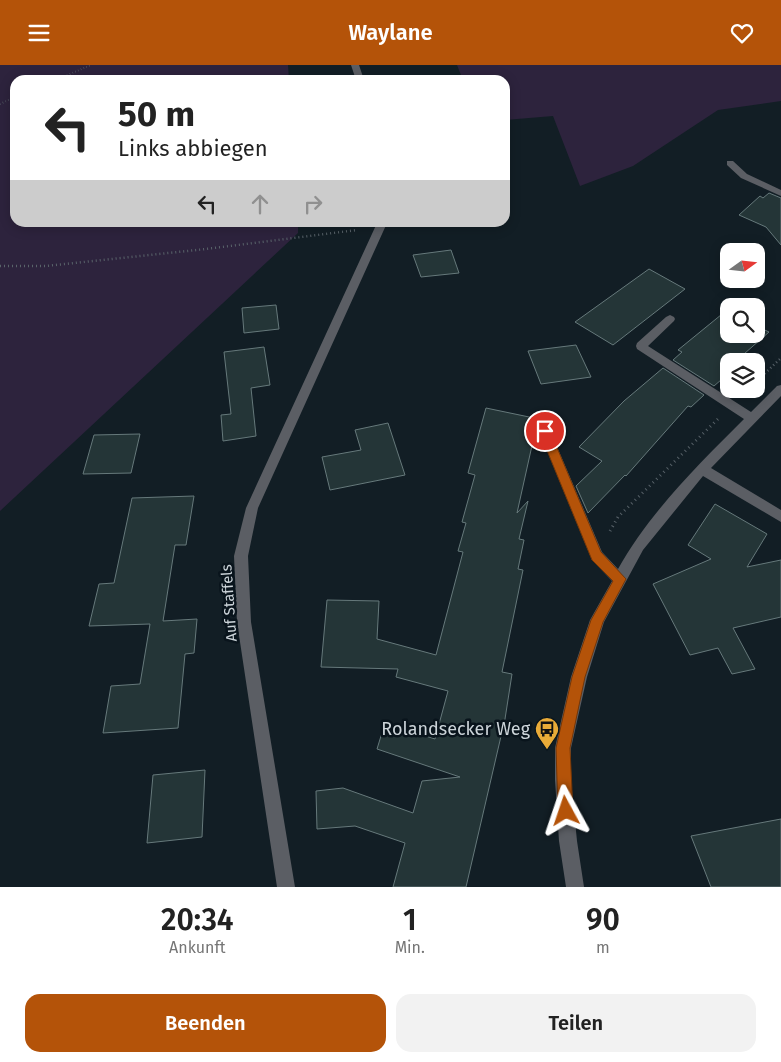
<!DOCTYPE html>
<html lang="de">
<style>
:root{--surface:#fff;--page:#f2f2f2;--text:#222;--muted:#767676;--accent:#b45309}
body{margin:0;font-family:"Fira Sans",sans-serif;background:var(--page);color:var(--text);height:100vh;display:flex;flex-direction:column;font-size:19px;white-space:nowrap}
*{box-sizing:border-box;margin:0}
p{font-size:16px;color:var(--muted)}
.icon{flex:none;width:28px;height:28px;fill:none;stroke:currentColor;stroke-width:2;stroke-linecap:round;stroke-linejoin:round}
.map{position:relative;height:822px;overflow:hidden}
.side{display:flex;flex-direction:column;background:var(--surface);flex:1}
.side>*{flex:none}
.hud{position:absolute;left:10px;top:10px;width:500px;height:152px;border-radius:15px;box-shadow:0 2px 12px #0003;background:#fff;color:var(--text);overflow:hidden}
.needle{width:32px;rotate:75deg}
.tools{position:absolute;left:720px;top:178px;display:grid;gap:10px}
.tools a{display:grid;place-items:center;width:45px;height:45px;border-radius:10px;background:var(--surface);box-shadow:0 2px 12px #0003;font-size:25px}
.pin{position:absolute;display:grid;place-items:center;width:42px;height:42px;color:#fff;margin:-21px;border:2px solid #fff;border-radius:50%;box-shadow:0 1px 5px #0007}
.me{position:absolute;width:55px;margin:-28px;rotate:355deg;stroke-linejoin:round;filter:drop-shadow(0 0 4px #0008)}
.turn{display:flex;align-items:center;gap:18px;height:105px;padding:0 25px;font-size:22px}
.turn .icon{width:65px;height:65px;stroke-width:2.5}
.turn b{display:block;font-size:35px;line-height:42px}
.lanes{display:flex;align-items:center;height:48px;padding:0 25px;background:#0003;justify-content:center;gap:25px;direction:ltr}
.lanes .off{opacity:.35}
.eta{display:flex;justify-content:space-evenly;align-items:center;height:85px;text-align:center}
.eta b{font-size:30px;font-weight:600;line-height:35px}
.action{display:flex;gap:10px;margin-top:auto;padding:10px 25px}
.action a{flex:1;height:58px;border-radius:15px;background:var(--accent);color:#fff;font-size:20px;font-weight:600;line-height:58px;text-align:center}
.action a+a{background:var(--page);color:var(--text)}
header{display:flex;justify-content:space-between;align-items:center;height:65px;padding:0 25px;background:var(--accent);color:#fff;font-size:22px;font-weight:600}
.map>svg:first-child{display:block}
.green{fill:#2d233d}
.building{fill:#243537;stroke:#66797b}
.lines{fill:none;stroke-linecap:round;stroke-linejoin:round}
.path-far2{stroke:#59636a;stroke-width:2;stroke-dasharray:0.5 2.5;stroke-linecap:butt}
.path-far1{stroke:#59636a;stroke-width:2.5;stroke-dasharray:1 3;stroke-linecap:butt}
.path{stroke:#59636a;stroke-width:3;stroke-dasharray:1 4;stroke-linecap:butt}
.minor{fill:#5b5e64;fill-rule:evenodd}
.route{fill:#b45309;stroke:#753606}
.labels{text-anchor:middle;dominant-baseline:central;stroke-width:5;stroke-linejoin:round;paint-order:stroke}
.street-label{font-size:15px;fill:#ccd4d9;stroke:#09141c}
.near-poi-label{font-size:18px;fill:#ccd4d9;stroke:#09141c;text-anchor:end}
</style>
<header><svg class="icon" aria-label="menu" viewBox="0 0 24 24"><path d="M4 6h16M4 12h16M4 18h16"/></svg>Waylane<svg class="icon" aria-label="heart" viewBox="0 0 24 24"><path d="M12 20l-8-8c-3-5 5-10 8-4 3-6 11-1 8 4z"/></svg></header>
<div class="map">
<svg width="781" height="822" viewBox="0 0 781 822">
<rect width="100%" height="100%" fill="#121e25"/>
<g class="green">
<path d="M 0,0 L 288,0 L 289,15 L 15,15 L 15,158 L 298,158 L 298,168 L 0,446 Z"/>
<path d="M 457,0 L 781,0 L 781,36 L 718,45 L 633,101 L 580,121 L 553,51 L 505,55 L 505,15 L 463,15 Z"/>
</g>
<g class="building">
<path d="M 769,128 L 781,133 L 781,180 L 766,162 L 739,150 L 760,131 L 763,133 Z"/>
<path d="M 451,185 L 459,208 L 421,212 L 413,190 Z"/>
<path d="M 649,204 L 685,224 L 613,280 L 575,257 Z"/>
<path d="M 276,240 L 279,264 L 244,268 L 242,243 Z"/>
<path d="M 727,245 L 729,246 L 729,269 L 756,269 L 756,261 L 769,267 L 736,296 L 729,296 L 729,308 L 714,321 L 673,295 L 682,287 L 678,285 Z"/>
<path d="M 576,280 L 591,312 L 541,319 L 528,286 Z"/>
<path d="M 264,282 L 270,320 L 251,323 L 256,371 L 223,376 L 221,350 L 231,349 L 224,287 Z"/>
<path d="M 663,303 L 704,330 L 691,342 L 688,341 L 626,411 L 625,410 L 588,448 L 576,421 L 602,396 L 579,382 L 624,336 Z"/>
<path d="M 486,343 L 534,353 L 528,375 L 533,376 L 517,448 L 528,436 L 519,474 L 524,475 L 518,504 L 523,505 L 502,607 L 512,609 L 505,654 L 466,822 L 393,822 L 405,778 L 355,761 L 317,764 L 316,726 L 343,723 L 413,748 L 422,716 L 460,712 L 377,684 L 385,658 L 435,674 L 448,626 L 396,612 L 398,604 L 321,602 L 327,535 L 379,536 L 377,574 L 436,590 L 463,487 L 458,486 L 466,458 L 462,457 L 475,410 L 468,408 Z"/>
<path d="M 388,358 L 405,410 L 330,425 L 322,392 L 361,385 L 355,365 Z"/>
<path d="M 140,369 L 131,408 L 83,409 L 94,370 Z"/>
<path d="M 194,431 L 186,480 L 175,480 L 163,556 L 197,554 L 194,588 L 185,589 L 178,663 L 103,668 L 111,621 L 140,619 L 150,559 L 89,561 L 99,519 L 114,518 L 132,433 Z"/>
<path d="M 715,439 L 767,469 L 747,502 L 781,495 L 781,552 L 733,563 L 755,604 L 732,609 L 718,583 L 690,590 L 653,519 L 711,494 L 688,480 Z"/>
<path d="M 205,705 L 202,772 L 147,778 L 153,710 Z"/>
<path d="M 781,754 L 781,822 L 711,822 L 691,771 Z"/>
</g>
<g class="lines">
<g class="path-far2">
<path d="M 56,15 L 91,0"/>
<path d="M 0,39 L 15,32"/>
</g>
<g class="path-far1">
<path d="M 0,201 L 46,201 L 206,184 L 357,165"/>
<path d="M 756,317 L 781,293"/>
</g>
<path class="path" d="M 610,466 L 618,452 L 718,354"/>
<g class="minor">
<path d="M 351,0 L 359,0 L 364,15 L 356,15 Z"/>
<path d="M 727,96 L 733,96 L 747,109 L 781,125 L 781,131 L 741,113 L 727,100 Z"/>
<path d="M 377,158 L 387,158 L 258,443 L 248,491 L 251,557 L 295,822 L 277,822 L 237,557 L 234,491 L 246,443 Z"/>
<path d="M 670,250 L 674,252 L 675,254 L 674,256 L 648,281 L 751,347 L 777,321 L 781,320 L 781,331 L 711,403 L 781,445 L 781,457 L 703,411 L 643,485 L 604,557 L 587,612 L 571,683 L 571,715 L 577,776 L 584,822 L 566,822 L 559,776 L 555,715 L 555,683 L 571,612 L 590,555 L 612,516 L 592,495 L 539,366 L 545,361 L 549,363 L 602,487 L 618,504 C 650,447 698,400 744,354 L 637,284 L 636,281 L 637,278 L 666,252 Z"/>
</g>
</g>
<path class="route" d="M 545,361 L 550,366 L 601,487 L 626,514 L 603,557 L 585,612 L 570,683 L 573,746 L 571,751 L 566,754 L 560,751 L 558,746 L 556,683 L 572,612 L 591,555 L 613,516 L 592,495 L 539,366 Z"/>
<defs>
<g id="bus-pin" transform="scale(1.25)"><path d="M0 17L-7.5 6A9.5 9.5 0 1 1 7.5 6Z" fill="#e9ab38" stroke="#09141c"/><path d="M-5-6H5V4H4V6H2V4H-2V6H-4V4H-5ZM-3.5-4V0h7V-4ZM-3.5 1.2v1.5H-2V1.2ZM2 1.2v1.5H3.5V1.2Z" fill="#111"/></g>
</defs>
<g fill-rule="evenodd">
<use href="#bus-pin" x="547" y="664"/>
</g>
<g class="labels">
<g class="street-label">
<text transform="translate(229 538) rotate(-94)">Auf Staffels</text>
</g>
<g class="near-poi-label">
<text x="530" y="664">Rolandsecker Weg</text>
</g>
</g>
</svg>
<div class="tools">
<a><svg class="needle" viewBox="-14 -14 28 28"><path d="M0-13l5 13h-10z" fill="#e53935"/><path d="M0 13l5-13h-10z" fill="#767676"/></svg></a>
<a><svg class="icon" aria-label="search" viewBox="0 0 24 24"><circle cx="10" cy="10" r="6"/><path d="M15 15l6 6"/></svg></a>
<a><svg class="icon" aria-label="layers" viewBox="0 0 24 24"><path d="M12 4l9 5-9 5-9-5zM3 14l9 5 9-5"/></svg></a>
</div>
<div class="pin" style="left:545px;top:366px;background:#d93025"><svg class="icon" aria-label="arrive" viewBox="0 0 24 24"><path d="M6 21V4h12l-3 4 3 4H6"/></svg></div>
<svg class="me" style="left:566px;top:746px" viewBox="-20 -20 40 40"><path d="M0-17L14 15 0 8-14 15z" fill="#b45309" stroke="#fff" stroke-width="4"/></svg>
<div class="hud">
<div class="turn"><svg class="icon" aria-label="left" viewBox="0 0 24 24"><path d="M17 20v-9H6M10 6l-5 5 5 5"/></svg><div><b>50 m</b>Links abbiegen</div></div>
<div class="lanes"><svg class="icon" aria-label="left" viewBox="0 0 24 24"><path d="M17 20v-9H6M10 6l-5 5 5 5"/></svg><svg class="icon off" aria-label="ahead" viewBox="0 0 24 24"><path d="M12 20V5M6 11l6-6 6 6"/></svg><svg class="icon off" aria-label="right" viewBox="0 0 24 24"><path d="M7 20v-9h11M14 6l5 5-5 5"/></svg></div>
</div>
</div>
<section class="side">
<div class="eta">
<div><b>20:34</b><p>Ankunft</p></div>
<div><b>1</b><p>Min.</p></div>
<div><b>90</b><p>m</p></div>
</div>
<div class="action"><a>Beenden</a><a>Teilen</a></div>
</section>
